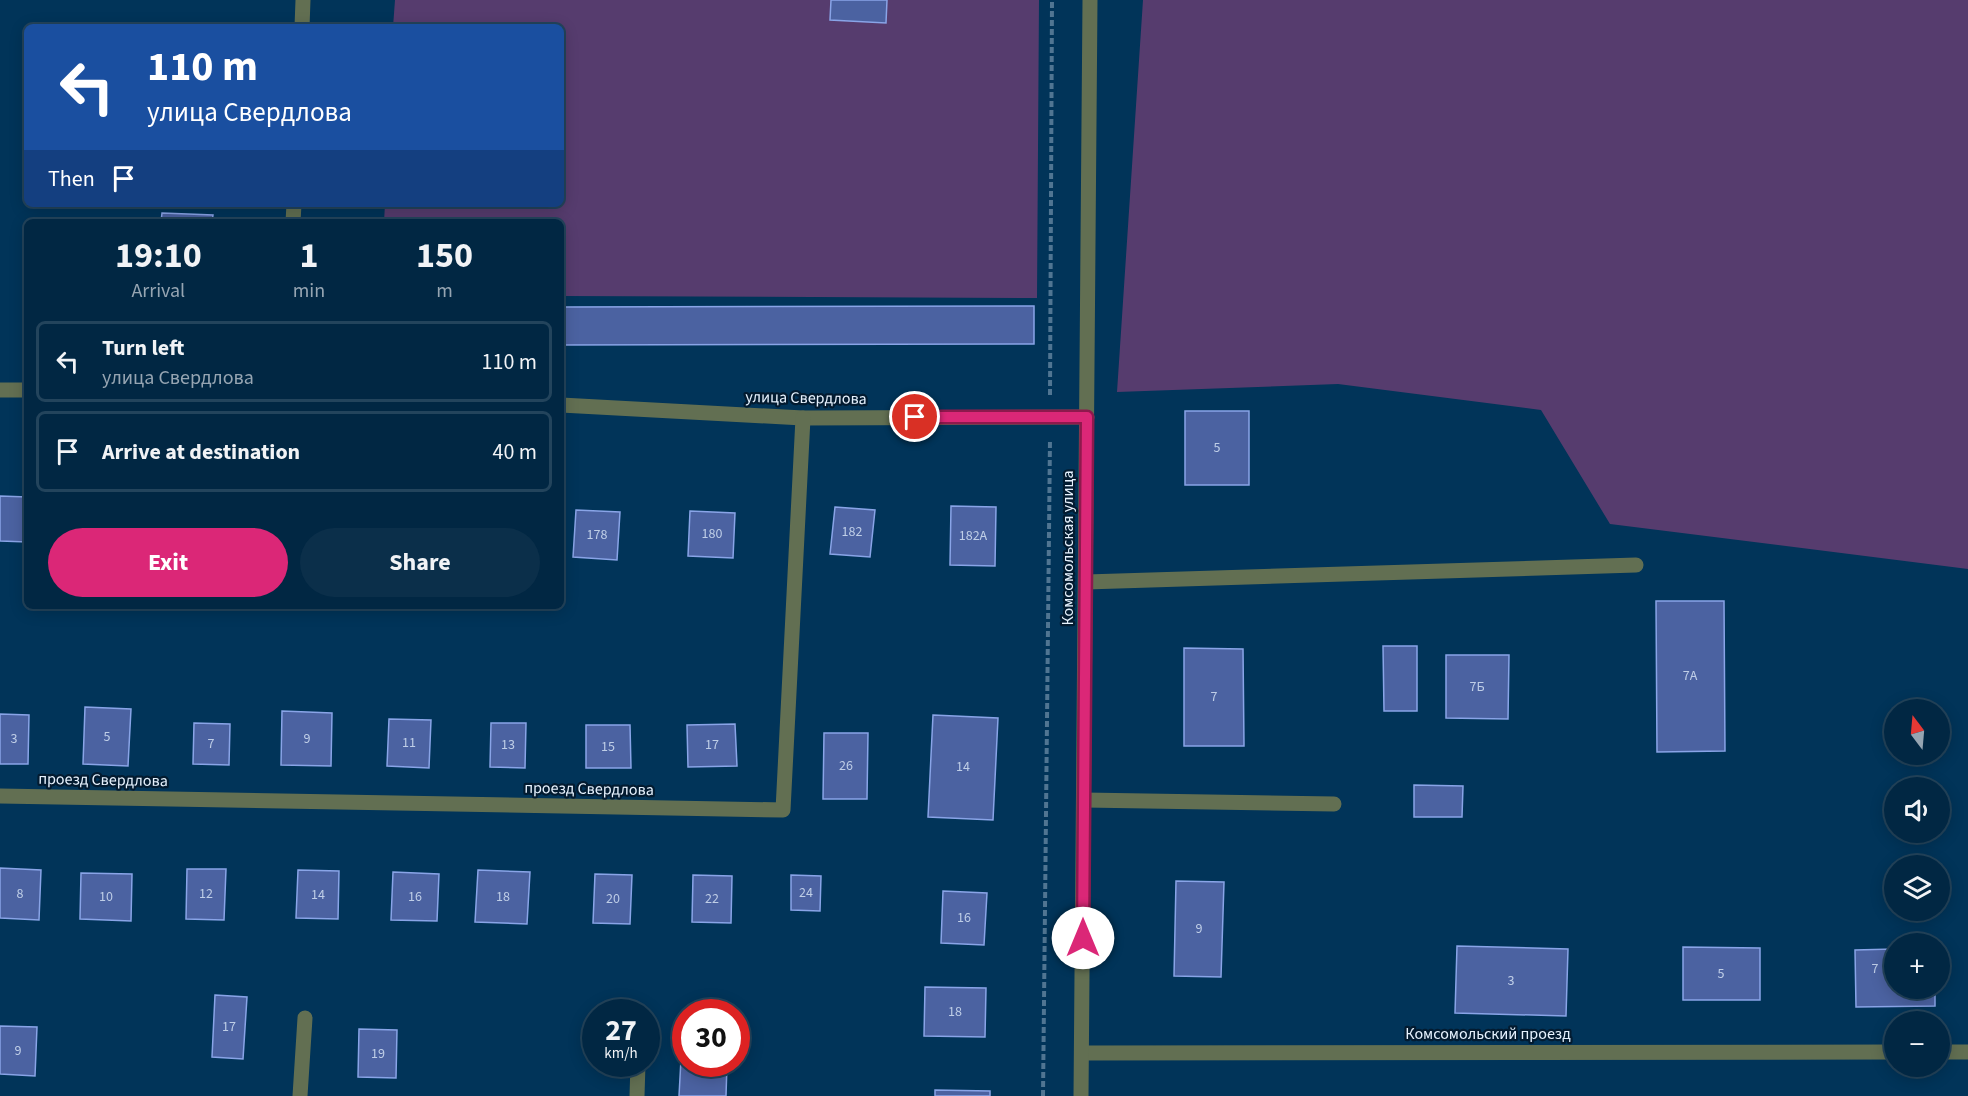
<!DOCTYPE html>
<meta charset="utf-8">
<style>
:root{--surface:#012743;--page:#0b2f4a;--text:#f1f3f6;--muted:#96a5b2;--line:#23445c;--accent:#db2777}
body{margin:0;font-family:"Source Sans 3",sans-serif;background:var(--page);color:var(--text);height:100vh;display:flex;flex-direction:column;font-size:22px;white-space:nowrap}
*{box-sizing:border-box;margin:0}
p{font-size:20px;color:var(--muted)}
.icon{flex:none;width:33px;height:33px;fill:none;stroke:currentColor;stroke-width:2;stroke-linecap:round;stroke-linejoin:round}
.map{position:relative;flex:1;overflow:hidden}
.drawer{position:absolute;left:24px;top:219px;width:540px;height:390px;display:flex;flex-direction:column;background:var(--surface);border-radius:9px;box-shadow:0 3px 15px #0003,0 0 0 2px var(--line)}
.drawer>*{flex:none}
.hud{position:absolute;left:24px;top:24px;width:540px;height:183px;border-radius:9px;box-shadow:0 3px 15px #0003,0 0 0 2px var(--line);background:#1a4fa0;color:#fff;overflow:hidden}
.needle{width:39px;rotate:344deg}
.tools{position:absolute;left:1884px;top:699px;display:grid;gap:12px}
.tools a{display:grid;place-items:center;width:66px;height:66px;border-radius:50%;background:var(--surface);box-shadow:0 3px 15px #0003,0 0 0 2px var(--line);font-size:30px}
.speed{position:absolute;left:582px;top:999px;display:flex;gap:12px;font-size:30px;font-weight:700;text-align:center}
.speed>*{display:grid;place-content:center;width:78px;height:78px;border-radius:50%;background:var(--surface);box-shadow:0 3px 15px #0003,0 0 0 2px var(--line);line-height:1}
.speed small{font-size:15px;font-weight:400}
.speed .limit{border:9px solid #d22;background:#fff;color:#111}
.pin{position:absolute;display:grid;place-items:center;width:51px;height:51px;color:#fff;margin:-26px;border:3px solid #fff;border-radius:50%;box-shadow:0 2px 6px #0007}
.me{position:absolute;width:66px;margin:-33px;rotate:0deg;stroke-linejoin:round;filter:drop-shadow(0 0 4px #0008)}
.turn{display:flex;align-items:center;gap:21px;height:126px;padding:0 24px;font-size:27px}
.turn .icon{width:78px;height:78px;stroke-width:2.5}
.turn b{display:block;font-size:42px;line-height:51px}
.then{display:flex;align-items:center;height:57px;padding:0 24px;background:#0003;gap:12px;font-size:22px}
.eta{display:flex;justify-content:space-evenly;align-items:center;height:102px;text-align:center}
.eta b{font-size:36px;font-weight:700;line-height:42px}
.cta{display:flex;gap:12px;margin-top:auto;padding:12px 24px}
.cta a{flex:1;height:69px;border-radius:36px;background:var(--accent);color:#fff;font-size:24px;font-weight:700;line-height:69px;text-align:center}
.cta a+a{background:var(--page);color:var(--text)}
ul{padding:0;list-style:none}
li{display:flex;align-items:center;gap:18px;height:81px;margin:0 12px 9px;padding:0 12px;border:3px solid var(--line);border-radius:9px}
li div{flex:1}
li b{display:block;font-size:22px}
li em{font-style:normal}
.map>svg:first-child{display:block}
.green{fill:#563c6e}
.building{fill:#4b62a1;stroke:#89a4e7;stroke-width:1.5}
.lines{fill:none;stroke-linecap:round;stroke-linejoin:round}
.path{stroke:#507592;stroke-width:4;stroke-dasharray:6 3;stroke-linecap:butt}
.minor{stroke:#626f52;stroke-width:15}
.route-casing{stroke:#8e194d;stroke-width:15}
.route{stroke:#db2777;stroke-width:10}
.labels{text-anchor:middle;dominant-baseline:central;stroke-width:4.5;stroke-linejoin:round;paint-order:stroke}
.number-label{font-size:14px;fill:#bfcee7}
.street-label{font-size:16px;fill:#e6f2fe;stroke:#031b30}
</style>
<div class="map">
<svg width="1968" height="1096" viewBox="0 0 1968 1096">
<rect width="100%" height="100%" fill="#013459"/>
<g class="green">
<path d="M 395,0 L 1039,0 L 1037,298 L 561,296 L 561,222 L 384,222 L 385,204 L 561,204 L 561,27 L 393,27 Z"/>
<path d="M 1143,0 L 1968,0 L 1968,569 L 1610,524 L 1541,410 L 1338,384 L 1117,392 Z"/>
</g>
<g class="building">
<path d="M 831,0 L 887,0 L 886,23 L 830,20 Z"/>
<path d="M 162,213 L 213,215 L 212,222 L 161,222 Z"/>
<path d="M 1034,306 L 1034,344 L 561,345 L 561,307 Z"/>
<rect x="1185" y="411" width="64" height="74"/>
<path d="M 0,496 L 27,497 L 27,542 L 0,541 Z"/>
<path d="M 951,506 L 996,507 L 995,566 L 950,565 Z"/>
<path d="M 835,507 L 875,510 L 870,557 L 830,554 Z"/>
<path d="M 576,510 L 620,512 L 617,560 L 573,557 Z"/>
<path d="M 690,511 L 735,513 L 733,558 L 688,556 Z"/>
<path d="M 1656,601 L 1724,601 L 1725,751 L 1657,752 Z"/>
<path d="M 1383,646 L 1417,646 L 1417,711 L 1384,711 Z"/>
<path d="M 1184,648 L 1243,649 L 1244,746 L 1184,746 Z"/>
<path d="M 1446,655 L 1509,655 L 1508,719 L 1446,718 Z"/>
<path d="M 85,707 L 131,709 L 128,766 L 83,764 Z"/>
<path d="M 282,711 L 332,713 L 331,766 L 281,765 Z"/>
<path d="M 0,714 L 29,715 L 28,764 L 0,764 Z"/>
<path d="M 933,715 L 998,718 L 993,820 L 928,817 Z"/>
<path d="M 389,719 L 431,720 L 429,768 L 387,766 Z"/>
<path d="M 194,723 L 230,724 L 229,765 L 193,764 Z"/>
<path d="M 491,723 L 526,723 L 525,768 L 490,767 Z"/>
<path d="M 735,724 L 737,766 L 688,767 L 687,725 Z"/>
<path d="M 586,725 L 630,725 L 631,768 L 586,768 Z"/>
<path d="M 824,733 L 868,733 L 867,799 L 823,799 Z"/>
<path d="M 1414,785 L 1463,786 L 1462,817 L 1414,817 Z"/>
<path d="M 0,868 L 41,870 L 39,920 L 0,918 Z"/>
<path d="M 187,869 L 226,869 L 224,920 L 186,919 Z"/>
<path d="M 298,870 L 339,871 L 338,919 L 296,918 Z"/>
<path d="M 478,870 L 530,872 L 527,924 L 475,922 Z"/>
<path d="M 393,872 L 439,874 L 437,921 L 391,920 Z"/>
<path d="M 81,873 L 132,874 L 131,921 L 80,919 Z"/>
<path d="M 595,874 L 632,875 L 630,924 L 593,923 Z"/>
<path d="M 693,875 L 732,876 L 731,923 L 692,922 Z"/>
<path d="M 791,875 L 821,876 L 820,911 L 791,910 Z"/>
<path d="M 1176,881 L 1224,882 L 1221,977 L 1174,976 Z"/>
<path d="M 943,891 L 987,893 L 984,945 L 941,943 Z"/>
<path d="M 1457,946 L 1568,949 L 1566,1016 L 1455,1013 Z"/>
<path d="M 1683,947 L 1760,948 L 1760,1000 L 1683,1000 Z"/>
<path d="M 1894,949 L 1894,988 L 1935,988 L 1935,1006 L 1856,1007 L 1855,950 Z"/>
<path d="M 925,987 L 986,988 L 985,1037 L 924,1036 Z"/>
<path d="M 215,995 L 247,997 L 243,1059 L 212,1057 Z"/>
<path d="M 0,1026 L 37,1027 L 35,1076 L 0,1074 Z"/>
<path d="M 359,1029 L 397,1030 L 396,1078 L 358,1077 Z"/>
<path d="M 681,1059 L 686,1059 L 686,1064 L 727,1064 L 726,1096 L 679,1096 Z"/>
<path d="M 935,1090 L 990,1091 L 990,1096 L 935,1096 Z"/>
</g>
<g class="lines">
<g class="path">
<path d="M 1050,395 L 1052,0"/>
<path d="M 1043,1096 L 1050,439"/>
</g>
<g class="minor">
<path d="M 302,27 L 303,0"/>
<path d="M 293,222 L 294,204"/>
<path d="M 0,390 L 27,390"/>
<path d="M 561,405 L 803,418 L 1087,417"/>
<path d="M 1086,582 L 1636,565"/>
<path d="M 0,796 L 783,810 L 803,418"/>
<path d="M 1084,800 L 1334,804"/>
<path d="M 1940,1052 L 1968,1052"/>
<path d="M 1082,1053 L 1894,1052"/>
<path d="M 300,1096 L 305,1018"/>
<path d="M 637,1096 L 638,1064"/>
<path d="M 1081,1096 L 1090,0"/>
</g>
</g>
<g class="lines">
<g class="route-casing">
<path id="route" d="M 915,417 L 1087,417 L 1083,938"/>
</g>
<use href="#route" class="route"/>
</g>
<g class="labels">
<g class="number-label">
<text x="1217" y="448">5</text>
<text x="852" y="532">182</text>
<text x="712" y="534">180</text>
<text x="597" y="535">178</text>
<text x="973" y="536">182А</text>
<text x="1690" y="676">7А</text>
<text x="1477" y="687">7Б</text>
<text x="1214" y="697">7</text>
<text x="107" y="737">5</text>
<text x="14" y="739">3</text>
<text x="307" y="739">9</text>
<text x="409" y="743">11</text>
<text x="211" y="744">7</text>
<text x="508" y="745">13</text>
<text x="712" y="745">17</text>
<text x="608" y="747">15</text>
<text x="846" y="766">26</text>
<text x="963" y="767">14</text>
<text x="806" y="893">24</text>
<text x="20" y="894">8</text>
<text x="206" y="894">12</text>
<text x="318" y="895">14</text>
<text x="106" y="897">10</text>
<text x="415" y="897">16</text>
<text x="503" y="897">18</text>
<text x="613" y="899">20</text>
<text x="712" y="899">22</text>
<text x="964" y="918">16</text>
<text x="1199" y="929">9</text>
<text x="1875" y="969">7</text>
<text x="1721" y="974">5</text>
<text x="1511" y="981">3</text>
<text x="955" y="1012">18</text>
<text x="229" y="1027">17</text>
<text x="18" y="1051">9</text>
<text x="378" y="1054">19</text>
</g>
<g class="street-label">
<text transform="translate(806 398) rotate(1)">улица Свердлова</text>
<text transform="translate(1068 548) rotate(-90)">Комсомольская улица</text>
<text transform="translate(103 780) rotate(1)">проезд Свердлова</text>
<text transform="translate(589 789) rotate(1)">проезд Свердлова</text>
<text x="1488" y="1034">Комсомольский проезд</text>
</g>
</g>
</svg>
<div class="tools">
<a><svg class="needle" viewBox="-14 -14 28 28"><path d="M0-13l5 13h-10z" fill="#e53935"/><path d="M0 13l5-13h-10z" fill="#96a5b2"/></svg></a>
<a><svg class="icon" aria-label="sound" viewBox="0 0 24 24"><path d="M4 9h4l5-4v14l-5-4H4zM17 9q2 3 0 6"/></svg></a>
<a><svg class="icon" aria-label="layers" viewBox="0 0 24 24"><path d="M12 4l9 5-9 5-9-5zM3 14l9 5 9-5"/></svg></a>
<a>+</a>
<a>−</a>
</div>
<div class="speed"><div>27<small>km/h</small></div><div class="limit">30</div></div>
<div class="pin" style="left:915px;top:417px;background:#d93025"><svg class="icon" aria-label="arrive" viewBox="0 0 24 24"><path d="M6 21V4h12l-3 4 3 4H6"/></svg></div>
<svg class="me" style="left:1083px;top:938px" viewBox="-20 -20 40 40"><circle r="19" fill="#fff"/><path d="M0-13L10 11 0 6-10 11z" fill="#db2777"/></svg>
<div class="hud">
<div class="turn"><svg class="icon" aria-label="left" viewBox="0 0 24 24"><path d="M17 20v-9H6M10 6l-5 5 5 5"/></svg><div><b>110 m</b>улица Свердлова</div></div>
<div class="then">Then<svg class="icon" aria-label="arrive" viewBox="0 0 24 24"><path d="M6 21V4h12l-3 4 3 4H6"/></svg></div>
</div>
<section class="drawer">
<div class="eta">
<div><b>19:10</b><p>Arrival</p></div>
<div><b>1</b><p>min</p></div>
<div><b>150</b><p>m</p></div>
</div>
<ul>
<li><svg class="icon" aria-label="left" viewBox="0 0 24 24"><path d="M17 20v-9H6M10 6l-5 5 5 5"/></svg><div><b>Turn left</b><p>улица Свердлова</p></div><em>110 m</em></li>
<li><svg class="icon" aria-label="arrive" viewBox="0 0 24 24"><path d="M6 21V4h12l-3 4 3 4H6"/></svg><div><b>Arrive at destination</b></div><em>40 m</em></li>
</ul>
<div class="cta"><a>Exit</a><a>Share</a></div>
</section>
</div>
